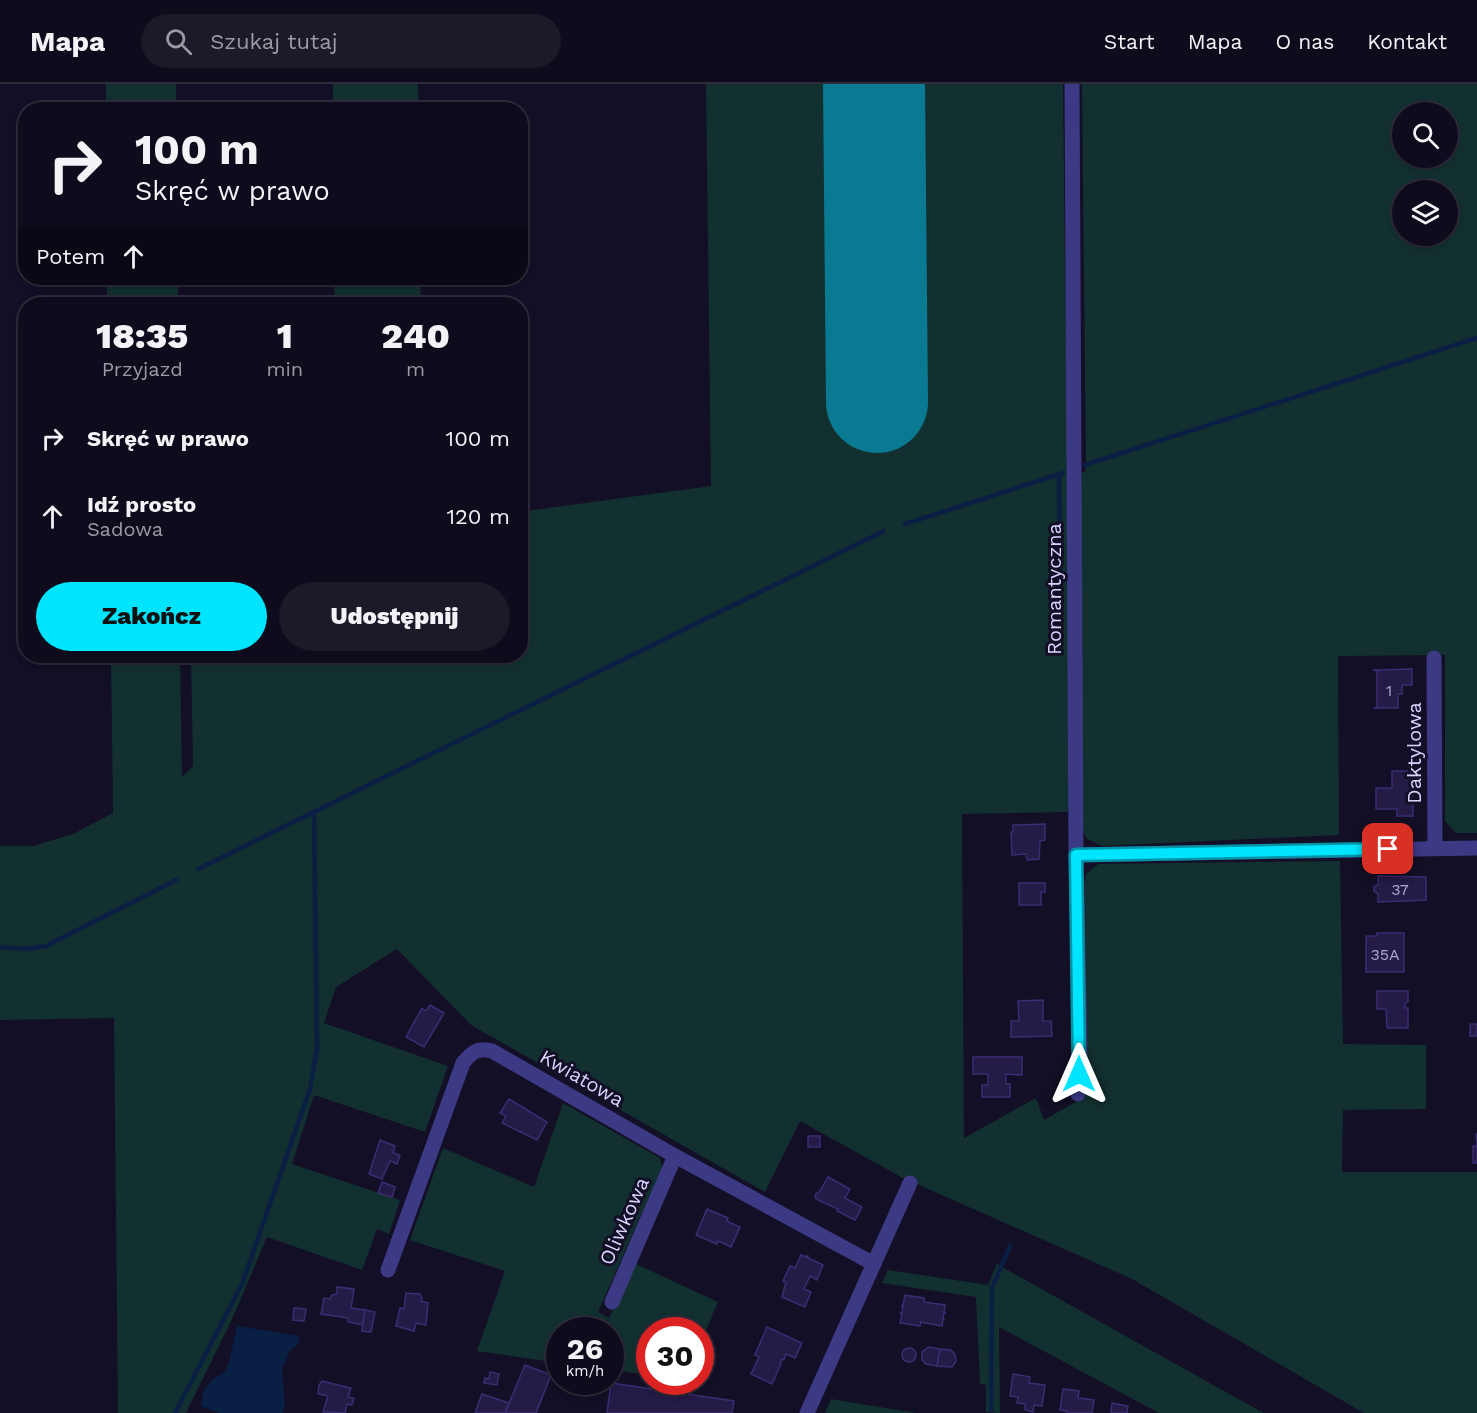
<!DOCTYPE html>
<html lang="pl">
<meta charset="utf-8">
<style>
:root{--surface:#0e0b1c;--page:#1c1929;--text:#f1f3f6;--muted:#9b9ba3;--line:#2e2b3b;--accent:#00e5ff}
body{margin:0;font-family:"Work Sans",sans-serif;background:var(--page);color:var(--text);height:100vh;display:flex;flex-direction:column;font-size:22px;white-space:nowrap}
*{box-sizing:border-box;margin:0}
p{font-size:20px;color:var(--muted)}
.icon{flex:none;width:33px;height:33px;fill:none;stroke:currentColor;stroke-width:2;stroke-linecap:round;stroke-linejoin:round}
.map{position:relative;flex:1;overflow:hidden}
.sheet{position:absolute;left:18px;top:213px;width:510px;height:366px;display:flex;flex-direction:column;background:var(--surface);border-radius:24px;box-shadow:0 3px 9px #0003,0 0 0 2px var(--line)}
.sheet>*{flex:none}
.top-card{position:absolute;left:18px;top:18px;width:510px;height:183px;border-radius:24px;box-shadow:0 3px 9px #0003,0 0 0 2px var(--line);background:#0e0b1c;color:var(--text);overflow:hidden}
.buttons{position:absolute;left:1392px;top:18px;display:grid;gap:12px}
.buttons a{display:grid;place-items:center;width:66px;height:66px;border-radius:50%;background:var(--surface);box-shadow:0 3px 9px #0003,0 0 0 2px var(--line);font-size:30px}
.speed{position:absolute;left:546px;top:1233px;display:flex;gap:12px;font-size:30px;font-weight:700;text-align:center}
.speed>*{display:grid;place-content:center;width:78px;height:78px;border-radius:50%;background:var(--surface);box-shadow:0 3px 9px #0003,0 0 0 2px var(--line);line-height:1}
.speed small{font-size:15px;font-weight:400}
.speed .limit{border:9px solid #d22;background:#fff;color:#111}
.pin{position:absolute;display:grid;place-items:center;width:51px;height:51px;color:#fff;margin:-26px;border-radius:12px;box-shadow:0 3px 9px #0006}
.me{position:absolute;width:66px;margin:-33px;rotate:0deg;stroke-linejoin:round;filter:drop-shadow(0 0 4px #0008)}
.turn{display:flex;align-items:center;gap:21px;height:126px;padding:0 18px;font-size:27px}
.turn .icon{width:78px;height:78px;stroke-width:2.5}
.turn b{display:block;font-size:42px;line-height:51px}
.then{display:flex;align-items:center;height:57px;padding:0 18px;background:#0003;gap:12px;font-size:22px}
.eta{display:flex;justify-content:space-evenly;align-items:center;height:102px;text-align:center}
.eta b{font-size:36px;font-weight:800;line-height:42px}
.cta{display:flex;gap:12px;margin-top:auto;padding:12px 18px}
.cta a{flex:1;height:69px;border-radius:36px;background:var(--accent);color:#111;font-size:24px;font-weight:800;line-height:69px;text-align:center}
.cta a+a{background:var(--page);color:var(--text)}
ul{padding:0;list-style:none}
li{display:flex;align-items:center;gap:18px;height:78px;padding:0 18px}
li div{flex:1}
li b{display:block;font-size:22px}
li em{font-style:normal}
header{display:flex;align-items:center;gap:36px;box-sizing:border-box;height:84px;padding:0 30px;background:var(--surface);border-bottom:2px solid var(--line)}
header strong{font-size:28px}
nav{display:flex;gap:33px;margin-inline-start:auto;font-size:21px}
.search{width:420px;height:54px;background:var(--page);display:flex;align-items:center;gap:15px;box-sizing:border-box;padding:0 21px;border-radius:33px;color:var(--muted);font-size:22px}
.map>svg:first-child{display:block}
.green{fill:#12302f;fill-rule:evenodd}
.water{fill:#0a1f44}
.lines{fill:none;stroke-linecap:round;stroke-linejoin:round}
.stream{stroke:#0a1f44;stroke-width:4.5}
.runway{stroke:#0a7a92;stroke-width:102}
.building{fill:#241b47;stroke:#3b2d73;stroke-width:1.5}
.minor{stroke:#3d3a85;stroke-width:15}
.route-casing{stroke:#0095a6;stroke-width:15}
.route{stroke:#00e5ff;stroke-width:10}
.labels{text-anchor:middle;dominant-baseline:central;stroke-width:6;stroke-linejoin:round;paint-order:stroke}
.number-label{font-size:16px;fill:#aca6d1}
.street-label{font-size:20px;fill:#d9d4ff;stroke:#130f26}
</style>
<header>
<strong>Mapa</strong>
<div class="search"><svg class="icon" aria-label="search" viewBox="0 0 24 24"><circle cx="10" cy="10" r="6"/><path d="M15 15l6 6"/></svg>Szukaj tutaj</div>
<nav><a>Start</a><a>Mapa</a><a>O nas</a><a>Kontakt</a></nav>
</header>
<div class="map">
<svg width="1477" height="1329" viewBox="0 0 1477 1329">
<rect width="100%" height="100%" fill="#130f26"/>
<g class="green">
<rect x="106" y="0" width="70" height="25"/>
<path d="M 333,0 L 418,0 L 419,25 L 333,25 Z"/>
<path d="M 706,0 L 1063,0 L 1071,719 L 1067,728 L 962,730 L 964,1054 L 1036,1014 L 1044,1036 L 1086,1012 L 1084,799 L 1086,790 L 1098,780 L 1340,777 L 1343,960 L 1426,961 L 1426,1025 L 1343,1026 L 1342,1088 L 1477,1088 L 1477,1329 L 1364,1329 L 1132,1195 L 901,1093 L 800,1037 L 765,1108 L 471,941 L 397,865 L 336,903 L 324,939 L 448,982 L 425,1048 L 314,1011 L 292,1080 L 400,1116 L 389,1150 L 377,1145 L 362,1186 L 267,1153 L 234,1231 L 186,1329 L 118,1329 L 114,934 L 0,936 L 0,762 L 33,762 L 73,750 L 113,729 L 111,572 L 180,572 L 182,693 L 193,682 L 191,572 L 424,572 L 425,581 L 442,572 L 520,572 L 520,456 L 525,454 L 526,427 L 711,402 Z"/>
<path d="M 1082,0 L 1477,0 L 1477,749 L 1456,749 L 1445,737 L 1445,571 L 1338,572 L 1339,751 L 1102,762 L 1086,754 L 1082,742 L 1081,389 L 1086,387 ZM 1402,28 L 1448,28 L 1448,74 L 1402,74 ZM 1402,106 L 1448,106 L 1448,152 L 1402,152 Z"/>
<rect x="107" y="194" width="71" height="26"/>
<path d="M 334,194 L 420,194 L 421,220 L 335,220 Z"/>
<path d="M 563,1019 L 660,1074 L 662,1084 L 598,1228 L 609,1234 L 634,1179 L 718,1218 L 701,1258 L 700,1246 L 650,1246 L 649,1291 L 611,1286 L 610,1246 L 560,1246 L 559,1279 L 477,1267 L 505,1187 L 410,1156 L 443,1064 L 534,1103 Z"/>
<path d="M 997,1180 L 1233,1312 L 1264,1329 L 1159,1329 L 999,1243 L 1000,1329 L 986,1328 L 986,1301 L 980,1300 L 976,1213 L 882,1199 L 888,1186 L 988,1201 Z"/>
<path d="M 831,1315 L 916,1329 L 825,1329 Z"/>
</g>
<path class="water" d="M 237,1242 L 299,1252 L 300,1255 L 297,1262 L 290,1266 L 282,1286 L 285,1318 L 283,1329 L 219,1329 L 201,1322 L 203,1308 L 212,1296 L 225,1288 L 230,1274 Z"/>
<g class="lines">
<g class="stream">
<path d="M 1085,381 L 1477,254"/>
<path d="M 1059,391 L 1060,501"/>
<path d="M 905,440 L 1063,389"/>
<path d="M 198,785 L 884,447"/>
<path d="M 0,863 L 27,865 L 46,862 L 176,796"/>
<path d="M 991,1326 L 992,1204 L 1010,1162"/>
<path d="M 175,1329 L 242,1200 L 310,1005 L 317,964 L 314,727"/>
</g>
<path class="runway" d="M 874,0 L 877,318"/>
</g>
<g class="building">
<path d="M 1412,585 L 1412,601 L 1402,601 L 1402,610 L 1398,610 L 1398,624 L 1374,624 L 1377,623 L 1377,587 L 1373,586 Z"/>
<path d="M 1392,687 L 1413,687 L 1413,732 L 1397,732 L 1397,725 L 1376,725 L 1376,704 L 1392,704 Z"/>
<path d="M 1045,740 L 1045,756 L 1040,757 L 1039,775 L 1027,776 L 1026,770 L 1012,771 L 1011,748 L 1013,748 L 1013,741 Z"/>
<path d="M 1378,792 L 1426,793 L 1426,816 L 1378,818 L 1378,810 L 1374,807 L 1374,803 L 1378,801 Z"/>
<path d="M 1019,799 L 1045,799 L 1045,808 L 1041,808 L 1041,821 L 1019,821 Z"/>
<path d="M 1377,849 L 1404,849 L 1404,888 L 1366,888 L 1366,852 L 1377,852 Z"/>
<path d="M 1377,907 L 1408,907 L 1408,918 L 1405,919 L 1405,924 L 1408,924 L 1408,944 L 1387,944 L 1386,925 L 1377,925 Z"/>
<path d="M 1043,916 L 1043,937 L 1051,937 L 1052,952 L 1011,953 L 1011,937 L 1019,937 L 1018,917 Z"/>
<path d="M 430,921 L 444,929 L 424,963 L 406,953 L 422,924 L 426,927 Z"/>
<rect x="1470" y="940" width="7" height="12"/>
<path d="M 973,973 L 1022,973 L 1022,991 L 1006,990 L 1006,1000 L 1010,1000 L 1010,1013 L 982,1013 L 982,1001 L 988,1001 L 988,990 L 973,990 Z"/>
<path d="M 509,1015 L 547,1038 L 537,1056 L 502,1039 L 506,1032 L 500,1029 Z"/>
<path d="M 1476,1050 L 1477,1050 L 1477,1079 L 1473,1079 L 1473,1062 L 1477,1062 Z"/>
<rect x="808" y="1052" width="12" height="11"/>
<path d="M 380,1056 L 395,1062 L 393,1069 L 400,1071 L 397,1080 L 390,1077 L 382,1095 L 369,1090 Z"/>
<path d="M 828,1093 L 850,1105 L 845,1114 L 862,1123 L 855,1136 L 837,1127 L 838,1125 L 816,1115 L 815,1111 L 820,1107 Z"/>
<path d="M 382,1098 L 395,1103 L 392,1113 L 378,1109 Z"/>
<path d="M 707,1125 L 728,1134 L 727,1137 L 740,1143 L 731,1163 L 718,1157 L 717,1160 L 696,1151 Z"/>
<path d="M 801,1171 L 807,1173 L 808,1171 L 808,1174 L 823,1181 L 817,1196 L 810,1192 L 804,1205 L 811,1208 L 805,1223 L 782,1213 L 786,1198 L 783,1197 L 790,1182 L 795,1184 Z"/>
<path d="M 337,1203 L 354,1205 L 351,1224 L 365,1226 L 363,1241 L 348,1238 L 348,1234 L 321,1230 L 324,1214 L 330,1215 L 332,1211 L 337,1210 Z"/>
<path d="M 406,1209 L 420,1210 L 422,1214 L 421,1217 L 428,1219 L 426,1241 L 416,1239 L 414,1247 L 396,1242 L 400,1224 L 404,1225 Z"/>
<path d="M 905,1211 L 924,1214 L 924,1218 L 945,1221 L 944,1228 L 946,1229 L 944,1229 L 943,1235 L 945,1236 L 943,1235 L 942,1242 L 921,1238 L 920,1242 L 900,1239 L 902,1229 L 900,1229 L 902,1228 L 903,1222 L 901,1222 L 903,1221 Z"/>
<path d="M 294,1224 L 306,1225 L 304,1237 L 293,1236 Z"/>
<path d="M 365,1226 L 375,1228 L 371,1248 L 362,1247 Z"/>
<path d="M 767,1243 L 802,1259 L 795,1274 L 786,1270 L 784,1276 L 782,1275 L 780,1279 L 781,1280 L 772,1300 L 751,1290 L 759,1273 L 755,1271 Z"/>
<path d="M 929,1263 L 940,1265 L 937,1282 L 926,1280 L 922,1276 L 922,1268 Z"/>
<circle cx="909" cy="1271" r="7"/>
<path d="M 940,1265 L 951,1266 L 955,1270 L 956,1277 L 952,1283 L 937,1282 Z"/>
<path d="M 525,1281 L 551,1291 L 536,1329 L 505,1329 Z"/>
<path d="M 490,1288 L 499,1290 L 497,1301 L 484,1299 L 485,1294 L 489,1295 Z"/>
<path d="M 1013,1290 L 1030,1293 L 1029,1299 L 1045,1301 L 1042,1322 L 1034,1321 L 1033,1328 L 1025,1326 L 1025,1320 L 1017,1319 L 1018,1313 L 1010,1312 Z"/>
<path d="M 322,1297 L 351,1304 L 348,1313 L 354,1314 L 352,1321 L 347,1320 L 345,1329 L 323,1328 L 328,1312 L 318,1310 L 319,1301 Z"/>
<path d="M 611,1299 L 734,1317 L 732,1329 L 607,1329 Z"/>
<path d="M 1063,1305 L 1079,1307 L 1078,1314 L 1094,1316 L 1092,1329 L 1067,1329 L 1067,1327 L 1060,1326 Z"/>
<path d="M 482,1310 L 509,1319 L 505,1329 L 475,1329 Z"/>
<path d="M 1112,1319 L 1128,1322 L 1127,1329 L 1111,1329 Z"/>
</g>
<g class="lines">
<g class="minor">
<path d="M 1072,0 L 1076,771 L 1080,970 L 1078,1010"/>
<path d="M 1434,574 L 1435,764"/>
<path d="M 1076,771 L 1477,764"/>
<path d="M 388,1186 L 463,979 C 472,968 478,963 492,967 L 675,1072 L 874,1180"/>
<path d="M 612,1218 L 675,1072"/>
<path d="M 807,1329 L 910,1099"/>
</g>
</g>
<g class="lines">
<g class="route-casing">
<path id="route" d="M 1079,990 L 1076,771 L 1388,765"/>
</g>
<use href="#route" class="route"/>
</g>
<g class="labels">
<g class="number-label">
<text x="1389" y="606">1</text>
<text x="1400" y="805">37</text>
<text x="1385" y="870">35A</text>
</g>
<g class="street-label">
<text transform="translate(1054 505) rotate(-90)">Romantyczna</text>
<text transform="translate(1414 669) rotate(-90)">Daktylowa</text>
<text transform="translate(582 994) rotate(30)">Kwiatowa</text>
<text transform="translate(624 1137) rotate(-66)">Oliwkowa</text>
</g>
</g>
</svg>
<div class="buttons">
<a><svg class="icon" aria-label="search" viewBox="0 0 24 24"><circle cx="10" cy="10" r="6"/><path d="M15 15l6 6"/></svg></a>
<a><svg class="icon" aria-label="layers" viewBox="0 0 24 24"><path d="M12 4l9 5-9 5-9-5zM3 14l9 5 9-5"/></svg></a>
</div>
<div class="speed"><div>26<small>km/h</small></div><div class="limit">30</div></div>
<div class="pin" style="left:1388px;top:765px;background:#d93025"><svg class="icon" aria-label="arrive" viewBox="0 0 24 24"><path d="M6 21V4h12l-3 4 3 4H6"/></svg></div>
<svg class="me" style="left:1079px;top:990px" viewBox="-20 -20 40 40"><path d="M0-17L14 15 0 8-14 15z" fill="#00e5ff" stroke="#fff" stroke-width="4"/></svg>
<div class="top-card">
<div class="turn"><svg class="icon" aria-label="right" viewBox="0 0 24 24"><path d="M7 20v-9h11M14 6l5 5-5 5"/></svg><div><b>100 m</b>Skręć w prawo</div></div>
<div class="then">Potem<svg class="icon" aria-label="ahead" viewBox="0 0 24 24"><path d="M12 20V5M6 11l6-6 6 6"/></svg></div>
</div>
<section class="sheet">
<div class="eta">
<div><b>18:35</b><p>Przyjazd</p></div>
<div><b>1</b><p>min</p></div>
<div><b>240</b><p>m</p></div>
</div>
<ul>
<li><svg class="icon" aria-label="right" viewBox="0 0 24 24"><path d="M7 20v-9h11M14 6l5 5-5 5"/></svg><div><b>Skręć w prawo</b></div><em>100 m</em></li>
<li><svg class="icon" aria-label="ahead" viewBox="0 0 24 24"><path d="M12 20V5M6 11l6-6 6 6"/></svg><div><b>Idź prosto</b><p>Sadowa</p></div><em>120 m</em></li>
</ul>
<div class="cta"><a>Zakończ</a><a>Udostępnij</a></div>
</section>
</div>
